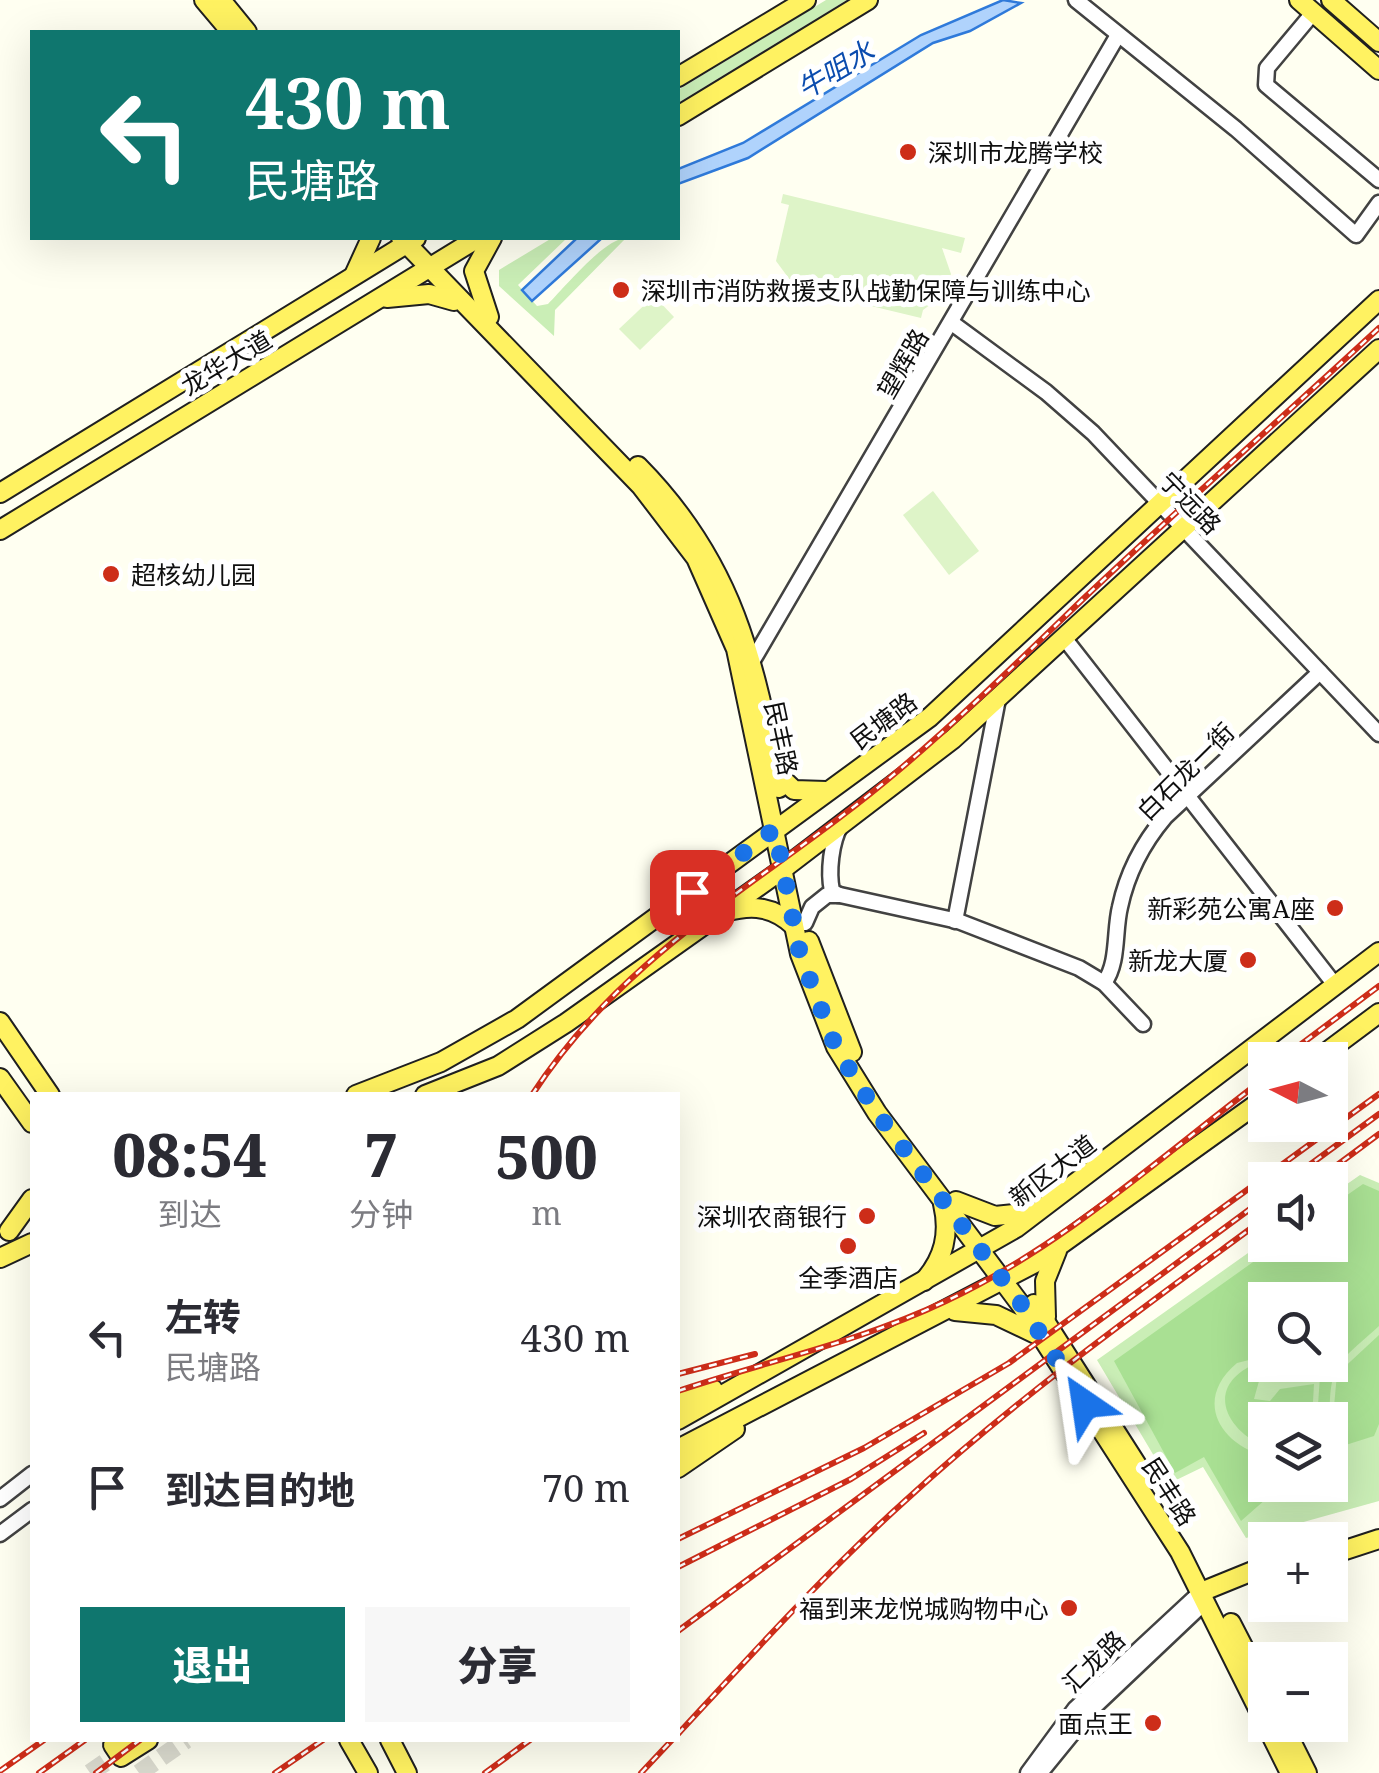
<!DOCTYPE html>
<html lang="zh">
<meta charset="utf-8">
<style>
:root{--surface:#fff;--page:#f7f7f7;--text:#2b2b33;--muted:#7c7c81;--accent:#0f766e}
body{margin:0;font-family:"Noto Serif","Noto Sans SC",serif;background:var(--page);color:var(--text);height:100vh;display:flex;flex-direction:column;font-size:38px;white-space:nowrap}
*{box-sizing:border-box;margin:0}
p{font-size:32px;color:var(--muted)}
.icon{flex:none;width:55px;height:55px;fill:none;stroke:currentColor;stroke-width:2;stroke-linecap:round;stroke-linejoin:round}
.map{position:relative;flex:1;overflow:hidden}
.sheet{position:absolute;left:30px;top:1092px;width:650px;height:650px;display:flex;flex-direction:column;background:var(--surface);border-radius:0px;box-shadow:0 10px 40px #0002}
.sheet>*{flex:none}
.top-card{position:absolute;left:30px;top:30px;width:650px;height:210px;border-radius:0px;box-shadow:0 10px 40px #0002;background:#0f766e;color:#fff;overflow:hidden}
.needle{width:65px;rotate:276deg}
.buttons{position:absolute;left:1248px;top:1042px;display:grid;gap:20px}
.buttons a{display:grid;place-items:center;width:100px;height:100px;border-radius:0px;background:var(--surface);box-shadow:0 10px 40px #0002;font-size:50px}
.pin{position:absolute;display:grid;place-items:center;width:85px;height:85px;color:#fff;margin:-42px;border-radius:20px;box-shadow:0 5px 15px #0006}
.me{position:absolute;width:110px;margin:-55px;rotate:328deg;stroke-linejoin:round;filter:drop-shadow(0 0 8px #0008)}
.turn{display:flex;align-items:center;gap:35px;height:210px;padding:0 50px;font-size:45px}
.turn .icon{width:130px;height:130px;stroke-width:2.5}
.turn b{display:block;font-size:70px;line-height:85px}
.eta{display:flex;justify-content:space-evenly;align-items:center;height:170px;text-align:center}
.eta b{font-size:60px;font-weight:800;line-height:70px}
.action{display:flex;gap:20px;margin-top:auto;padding:20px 50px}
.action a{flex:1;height:115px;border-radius:0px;background:var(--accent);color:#fff;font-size:40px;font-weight:800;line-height:115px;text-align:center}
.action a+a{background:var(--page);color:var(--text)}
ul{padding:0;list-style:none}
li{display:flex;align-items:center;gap:30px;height:150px;padding:0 50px}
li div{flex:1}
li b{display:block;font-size:38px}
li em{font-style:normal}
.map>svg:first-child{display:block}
.green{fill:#caeeb6;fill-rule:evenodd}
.forest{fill:#a9e093}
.pitch{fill:#def4c8}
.water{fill:#b0d3fc;stroke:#2f7ada;stroke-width:2.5}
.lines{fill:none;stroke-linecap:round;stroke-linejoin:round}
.major-tunnel{stroke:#dbdbcf;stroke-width:18;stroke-dasharray:18 9;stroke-linecap:butt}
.minor-casing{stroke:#424242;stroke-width:19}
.major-casing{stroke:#202020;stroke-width:22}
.minor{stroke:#fff;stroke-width:14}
.major{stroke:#fff261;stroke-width:18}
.rail-casing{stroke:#cd2d19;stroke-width:6}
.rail{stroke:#fff;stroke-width:2.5;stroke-dasharray:8;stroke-linecap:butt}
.route{stroke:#1a73e8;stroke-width:18;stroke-dasharray:0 32.4}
.poi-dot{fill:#cd2d19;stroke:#fff;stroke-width:4}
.labels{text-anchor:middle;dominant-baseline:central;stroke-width:10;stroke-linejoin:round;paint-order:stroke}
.poi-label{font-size:25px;fill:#0f0f0f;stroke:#fff;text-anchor:end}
.street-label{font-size:25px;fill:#0f0f0f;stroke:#fff}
.water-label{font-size:28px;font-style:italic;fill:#0b4cae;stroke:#fff}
</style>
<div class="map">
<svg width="1379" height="1773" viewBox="0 0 1379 1773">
<rect width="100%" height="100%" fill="#fffff1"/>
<g class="green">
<path d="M 826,0 L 847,0 L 678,103 L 678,90 Z"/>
<path d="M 552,238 L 567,238 L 518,285 L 537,306 L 548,304 C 565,287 604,239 626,238 L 555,310 L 554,336 L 499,286 L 499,270 Z"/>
<path d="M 1360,1175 L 1379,1183 L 1379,1501 L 1246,1538 L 1203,1467 L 1170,1483 L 1097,1360 L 1265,1241 L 1265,1245 L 1330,1245 L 1330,1196 ZM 1265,1300 L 1330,1300 L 1330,1365 L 1265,1365 ZM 1265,1420 L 1330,1420 L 1330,1485 L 1265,1485 Z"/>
</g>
<g class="forest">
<path d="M 1363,1184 L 1379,1191 L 1379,1326 C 1339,1363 1329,1362 1330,1418 L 1317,1419 L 1320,1376 L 1293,1379 L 1310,1365 L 1330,1365 L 1330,1300 L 1265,1300 L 1265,1356 L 1237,1363 C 1194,1399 1218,1443 1265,1456 L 1265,1485 L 1282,1485 L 1241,1521 L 1204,1457 L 1175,1473 L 1114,1361 L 1277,1245 L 1330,1245 L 1330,1207 Z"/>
<path d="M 1379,1335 L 1379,1424 L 1374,1436 L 1330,1450 L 1337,1374 Z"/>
<path d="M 1257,1363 L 1298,1365 L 1277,1382 L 1259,1381 L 1254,1399 L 1270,1401 L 1280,1389 L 1314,1384 L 1312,1420 L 1265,1420 L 1265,1447 C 1223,1428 1205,1385 1257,1363 Z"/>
</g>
<g class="pitch">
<path d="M 783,194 L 965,238 L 961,253 L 942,248 L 951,274 L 942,296 L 923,310 L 921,318 L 796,288 L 776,261 L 789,205 L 781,203 Z"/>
<path d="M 654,296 L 674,317 L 640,350 L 619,329 Z"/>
<path d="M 933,491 L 979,551 L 949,575 L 903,515 Z"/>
</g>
<g class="water">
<path d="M 1003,0 L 1021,3 L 970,31 L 933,43 L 748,158 L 678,184 L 678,169 L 743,143 L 921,35 Z"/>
<path d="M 577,238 L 602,238 L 532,301 L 522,290 Z"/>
</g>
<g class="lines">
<g class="major-tunnel">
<path d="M 90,1773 L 129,1746"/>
<path d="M 139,1773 L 186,1740"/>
</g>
<g class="minor-casing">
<g id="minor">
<path d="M 1076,0 L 1236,129 L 1356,235 L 1379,203"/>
<path d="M 1313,13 L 1267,68 L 1266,85 L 1379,180"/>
<path d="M 952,323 L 1046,392 L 1093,433 L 1379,734"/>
<path d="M 1065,639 L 1335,985"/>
<path d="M 753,660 L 1118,35"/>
<path d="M 839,895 L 832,891 C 828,872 831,842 841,825"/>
<path d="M 955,921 L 998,699"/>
<path d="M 805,923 L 812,907 L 827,895 L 840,895 L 958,921 L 1079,968 L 1104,983 L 1143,1024"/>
<path d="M 1104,983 C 1119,963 1114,931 1120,907 C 1127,874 1143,843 1165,817 L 1320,672"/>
<path d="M 0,1499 L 32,1474"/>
<path d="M 0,1534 L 32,1510"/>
<path d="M 1028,1773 L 1075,1709 L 1201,1592"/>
<path d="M 1040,1773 L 1093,1708 L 1206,1601"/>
</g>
</g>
<g class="major-casing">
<g id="major">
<path d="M 204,0 L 231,32"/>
<path d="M 221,0 L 247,32"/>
<path d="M 1299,0 L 1379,70"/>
<path d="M 1331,0 L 1379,42"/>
<path d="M 678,77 L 806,0"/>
<path d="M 678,116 L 868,0"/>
<path d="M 401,238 L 641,486 L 696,558 L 736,649 L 800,954 L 836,1047 L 877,1113 L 1021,1305 L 1180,1552 L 1290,1773"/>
<path d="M 355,273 L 371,238"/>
<path d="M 387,298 L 429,294 L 454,301"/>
<path d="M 489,317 L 474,271 L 492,238"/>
<path d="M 638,466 C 734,563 754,660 779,788"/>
<path d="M 0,493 L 416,238"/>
<path d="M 0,530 L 478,238"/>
<path d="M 776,773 L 794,790 L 826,791"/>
<path d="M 726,912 C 753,904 774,907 794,926"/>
<path d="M 809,941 L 852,1052"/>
<path d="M 0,1022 L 50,1095"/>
<path d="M 1316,1060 L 1379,1013"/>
<path d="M 0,1078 L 32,1123"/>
<path d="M 356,1095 L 441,1062 L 517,1019 L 930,717 L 1379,300"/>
<path d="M 425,1095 L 498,1066 L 566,1023 L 783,869 L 953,739 L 1379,349"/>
<path d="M 956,1201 L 995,1216 L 1033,1212"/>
<path d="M 9,1231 L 32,1199"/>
<path d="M 0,1258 L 32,1243"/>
<path d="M 924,1281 C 944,1258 950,1234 943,1204"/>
<path d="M 1034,1304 L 1144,1476"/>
<path d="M 955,1311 L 996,1315 L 1038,1335"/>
<path d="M 1046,1317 L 1045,1281 L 1057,1251"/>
<path d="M 678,1403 L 713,1389"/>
<path d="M 678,1420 L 1016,1228 L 1379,952"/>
<path d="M 678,1449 L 1035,1263 L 1265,1098"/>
<path d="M 678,1468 L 735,1429"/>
<path d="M 1330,1555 L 1379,1539"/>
<path d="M 1201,1592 L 1265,1566"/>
<path d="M 1231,1623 L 1265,1689"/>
<path d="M 1283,1725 L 1307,1773"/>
<path d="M 120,1740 L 113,1745 L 121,1757 L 148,1740"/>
<path d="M 349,1740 L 368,1773"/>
<path d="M 390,1740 L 407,1773"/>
</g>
</g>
<use href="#minor" class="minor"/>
<use href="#major" class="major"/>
<g class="rail-casing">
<g id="rail">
<path d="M 1280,1060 L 1379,986"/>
<path d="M 532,1095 C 629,946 769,881 899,770 C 963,716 1022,658 1082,600 C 1179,508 1281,419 1379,328"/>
<path d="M 1289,1180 L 1379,1114"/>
<path d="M 1317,1180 L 1379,1134"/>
<path d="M 678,1374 L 755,1354"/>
<path d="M 678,1391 C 767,1361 860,1342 946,1301 C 1062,1247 1163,1155 1265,1078"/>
<path d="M 678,1539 L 864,1448 L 1009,1363 L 1379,1094"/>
<path d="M 678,1567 L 851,1479 L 924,1433"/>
<path d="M 678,1631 L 1265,1198"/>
<path d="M 678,1734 C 752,1654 825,1573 906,1500 C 1018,1397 1143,1308 1265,1218"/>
<path d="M 0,1771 L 44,1740"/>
<path d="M 39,1773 L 85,1740"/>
<path d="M 96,1773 L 140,1740"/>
<path d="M 275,1773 L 323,1740"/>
<path d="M 485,1773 L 530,1740"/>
<path d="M 641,1773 L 672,1740"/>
</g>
</g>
<use href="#rail" class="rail"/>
</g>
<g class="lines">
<path class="route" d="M 692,892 L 775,829 L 800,954 L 836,1048 L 877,1113 L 1022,1305 L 1085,1404"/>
</g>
<g class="poi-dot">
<circle cx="908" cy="152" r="10"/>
<circle cx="621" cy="290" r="10"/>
<circle cx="111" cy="574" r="10"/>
<circle cx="1335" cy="908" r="10"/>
<circle cx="1248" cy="960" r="10"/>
<circle cx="867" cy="1216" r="10"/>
<circle cx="848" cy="1246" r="10"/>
<circle cx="1069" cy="1608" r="10"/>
<circle cx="1153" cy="1723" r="10"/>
</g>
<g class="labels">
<g class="poi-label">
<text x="928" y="152" text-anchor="start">深圳市龙腾学校</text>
<text x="641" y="290" text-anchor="start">深圳市消防救援支队战勤保障与训练中心</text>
<text x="131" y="574" text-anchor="start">超核幼儿园</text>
<text x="1315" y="908">新彩苑公寓A座</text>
<text x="1228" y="960">新龙大厦</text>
<text x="847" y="1216">深圳农商银行</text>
<text x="848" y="1277" text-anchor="middle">全季酒店</text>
<text x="1049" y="1608">福到来龙悦城购物中心</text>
<text x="1133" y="1723">面点王</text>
</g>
<g class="street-label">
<text transform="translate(226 362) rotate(-31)">龙华大道</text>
<text transform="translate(902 363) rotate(-60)">望辉路</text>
<text transform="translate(1191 502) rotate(46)">宁远路</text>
<text transform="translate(883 720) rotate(-37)">民塘路</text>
<text transform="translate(782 738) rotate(78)">民丰路</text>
<text transform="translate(1185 771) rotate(-45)">白石龙一街</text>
<text transform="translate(1052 1170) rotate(-37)">新区大道</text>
<text transform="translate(1170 1491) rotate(57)">民丰路</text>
<text transform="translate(1093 1661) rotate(-45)">汇龙路</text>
</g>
<g class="water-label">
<text transform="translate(835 69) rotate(-31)">牛咀水</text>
</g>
</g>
</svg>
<div class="buttons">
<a><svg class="needle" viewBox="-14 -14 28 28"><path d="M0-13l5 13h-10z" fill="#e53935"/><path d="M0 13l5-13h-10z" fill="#7c7c81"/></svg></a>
<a><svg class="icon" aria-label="sound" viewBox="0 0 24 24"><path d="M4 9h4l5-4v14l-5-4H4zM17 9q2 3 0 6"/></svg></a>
<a><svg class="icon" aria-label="search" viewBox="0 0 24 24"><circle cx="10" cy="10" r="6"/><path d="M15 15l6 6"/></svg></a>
<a><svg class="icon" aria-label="layers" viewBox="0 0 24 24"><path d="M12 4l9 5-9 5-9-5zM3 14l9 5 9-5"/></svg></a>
<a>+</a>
<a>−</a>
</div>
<div class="pin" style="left:692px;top:892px;background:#d93025"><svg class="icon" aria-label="arrive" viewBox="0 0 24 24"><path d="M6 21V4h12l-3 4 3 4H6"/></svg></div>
<svg class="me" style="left:1085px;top:1404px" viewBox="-20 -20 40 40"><path d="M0-17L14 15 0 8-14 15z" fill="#1a73e8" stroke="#fff" stroke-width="4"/></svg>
<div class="top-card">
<div class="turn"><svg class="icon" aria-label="left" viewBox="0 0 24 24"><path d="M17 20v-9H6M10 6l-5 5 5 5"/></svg><div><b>430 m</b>民塘路</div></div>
</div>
<section class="sheet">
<div class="eta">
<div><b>08:54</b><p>到达</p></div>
<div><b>7</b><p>分钟</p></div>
<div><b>500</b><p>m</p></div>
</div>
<ul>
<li><svg class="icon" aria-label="left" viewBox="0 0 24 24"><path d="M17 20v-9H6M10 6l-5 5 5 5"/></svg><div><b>左转</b><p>民塘路</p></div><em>430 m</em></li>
<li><svg class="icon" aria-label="arrive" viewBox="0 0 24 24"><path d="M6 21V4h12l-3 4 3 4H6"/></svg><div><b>到达目的地</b></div><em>70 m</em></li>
</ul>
<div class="action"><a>退出</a><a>分享</a></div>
</section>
</div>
